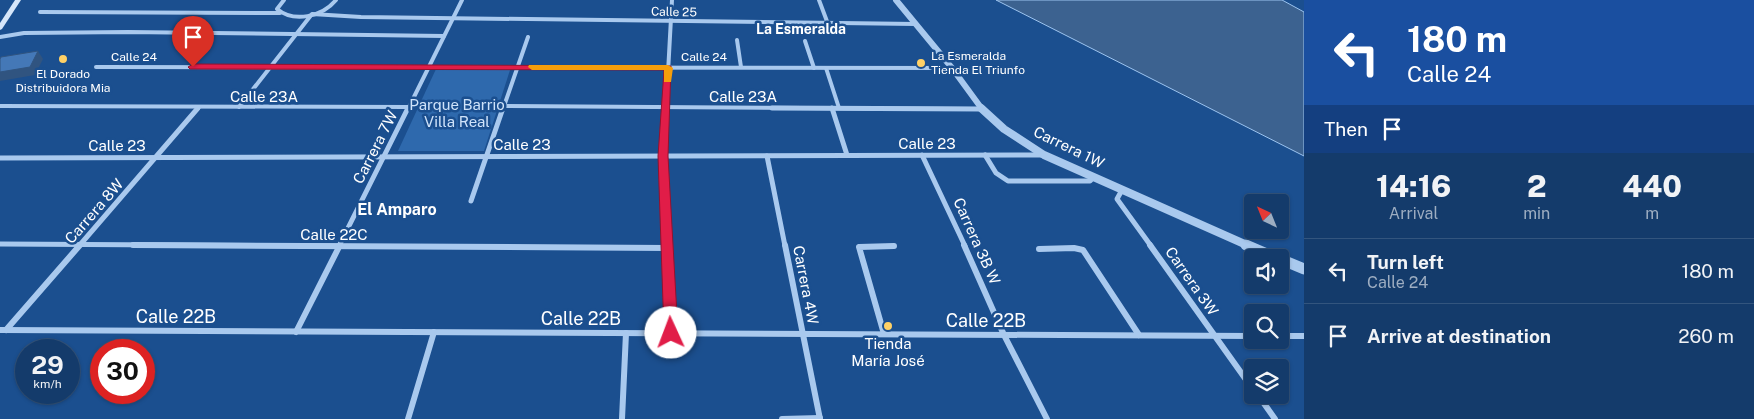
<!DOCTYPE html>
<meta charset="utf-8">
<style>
:root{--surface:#143b6b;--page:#214673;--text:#f1f3f6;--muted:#9dadc1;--line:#33557e}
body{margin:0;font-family:"Public Sans",sans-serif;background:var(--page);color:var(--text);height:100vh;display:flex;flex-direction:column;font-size:19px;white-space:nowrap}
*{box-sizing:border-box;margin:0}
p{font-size:16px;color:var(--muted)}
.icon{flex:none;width:28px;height:28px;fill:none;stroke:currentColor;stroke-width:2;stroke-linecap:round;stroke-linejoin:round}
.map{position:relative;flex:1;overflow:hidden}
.drawer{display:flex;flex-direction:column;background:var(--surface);width:450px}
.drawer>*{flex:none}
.banner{background:#1a4fa0;color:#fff;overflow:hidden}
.needle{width:32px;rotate:317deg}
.controls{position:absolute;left:1244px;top:194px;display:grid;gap:10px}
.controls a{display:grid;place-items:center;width:45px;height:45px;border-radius:5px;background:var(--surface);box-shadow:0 1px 4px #0004,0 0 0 1px var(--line);font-size:25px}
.speed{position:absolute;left:15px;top:339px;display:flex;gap:10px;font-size:25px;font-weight:700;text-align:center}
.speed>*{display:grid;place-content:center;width:65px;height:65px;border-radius:50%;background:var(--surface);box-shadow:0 1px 4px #0004,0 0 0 1px var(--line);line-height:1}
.speed small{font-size:12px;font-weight:400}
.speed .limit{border:8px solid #d22;background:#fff;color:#111}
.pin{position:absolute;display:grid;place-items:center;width:42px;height:42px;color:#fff;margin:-51px -21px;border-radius:50% 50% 50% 0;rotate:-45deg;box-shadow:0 0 5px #0007}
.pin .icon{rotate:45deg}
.me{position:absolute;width:55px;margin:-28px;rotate:358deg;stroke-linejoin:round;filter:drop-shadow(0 0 4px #0008)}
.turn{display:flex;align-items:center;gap:18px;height:105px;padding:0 20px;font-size:22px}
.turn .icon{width:65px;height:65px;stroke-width:2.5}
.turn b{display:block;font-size:35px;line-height:42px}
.then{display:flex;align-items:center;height:48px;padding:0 20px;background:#0003;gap:10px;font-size:19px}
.eta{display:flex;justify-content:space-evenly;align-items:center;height:85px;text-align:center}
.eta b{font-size:30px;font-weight:800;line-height:35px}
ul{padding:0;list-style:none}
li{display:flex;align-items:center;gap:15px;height:65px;padding:0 20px;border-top:1px solid var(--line)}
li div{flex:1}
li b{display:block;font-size:19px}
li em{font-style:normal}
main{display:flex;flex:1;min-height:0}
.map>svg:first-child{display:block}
.green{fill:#2e69ad}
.water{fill:#3c6290;stroke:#9cc4f0}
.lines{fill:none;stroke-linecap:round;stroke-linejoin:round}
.minor-far2{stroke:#a9c9ee;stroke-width:4}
.minor-far1{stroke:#a9c9ee;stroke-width:5}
.minor{stroke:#a9c9ee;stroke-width:6}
.tertiary-far2{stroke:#a9c9ee;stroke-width:6}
.tertiary-far1{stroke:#a9c9ee;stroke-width:8}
.tertiary{stroke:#a9c9ee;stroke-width:11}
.secondary{fill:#d6e6fa;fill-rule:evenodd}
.shaded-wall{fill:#305480}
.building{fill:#4478b7;stroke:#305480}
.route{fill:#e11d48;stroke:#92132f}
.slow{fill:#f59e0b}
.poi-dot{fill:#ffd166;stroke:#1b4f8f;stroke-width:2}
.labels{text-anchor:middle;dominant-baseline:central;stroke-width:5;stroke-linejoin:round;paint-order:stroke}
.far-street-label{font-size:12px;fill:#fff;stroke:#1b4f8f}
.far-poi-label{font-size:12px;fill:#fff;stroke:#1b4f8f;text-anchor:start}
.far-neighbourhood-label{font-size:14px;font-weight:bold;fill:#fff;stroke:#1b4f8f}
.street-label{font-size:15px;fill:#fff;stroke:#1b4f8f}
.park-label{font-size:15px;fill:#cfe3fa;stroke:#1b4f8f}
.poi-label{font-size:15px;fill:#fff;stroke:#1b4f8f}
.neighbourhood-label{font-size:16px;font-weight:bold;fill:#fff;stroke:#1b4f8f}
.near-street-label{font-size:18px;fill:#fff;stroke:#1b4f8f}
</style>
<main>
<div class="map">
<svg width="1304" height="419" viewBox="0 0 1304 419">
<rect width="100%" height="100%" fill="#1b4f8f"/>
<path class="green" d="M 436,69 L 510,70 L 484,151 L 398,151 Z"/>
<path class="water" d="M 996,0 L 1282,0 L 1304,12 L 1304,156 Z"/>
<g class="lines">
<g class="minor-far2">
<path d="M 284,0 L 277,9 C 294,23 322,17 336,0"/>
<path d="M 819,0 L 828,24"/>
<path d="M 40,12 L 280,13"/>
<path d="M 0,37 L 24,33 L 128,32 L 444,36"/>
<path d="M 737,40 L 741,67"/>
<path d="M 805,41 L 814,68"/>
<path d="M 96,67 L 952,68"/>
<path d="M 826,68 L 839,108"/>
<path d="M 0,106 L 408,107"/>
<path d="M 504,106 L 972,109"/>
<path d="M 239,107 L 312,14 L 361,17 L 916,24"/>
<path d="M 197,109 L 199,107"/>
<path d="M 408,109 L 462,0"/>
<path d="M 503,109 L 528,37"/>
<path d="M 666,109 L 672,0"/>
</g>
<g class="minor-far1">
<path d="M 666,108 L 663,156 L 667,246"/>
<path d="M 772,108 L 982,109"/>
<path d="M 832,108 L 847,155"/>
<path d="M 922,155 L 965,246"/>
<path d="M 985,155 L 996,173 L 1008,181 L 1090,181 L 1094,177"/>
<path d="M 767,156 L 785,246"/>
<path d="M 0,158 L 1043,155"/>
<path d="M 1122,190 L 1117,199 L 1151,246"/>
<path d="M 471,201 L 503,108"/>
<path d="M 0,244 L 342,246"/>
<path d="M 79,246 L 198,108"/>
<path d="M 339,246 L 408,108"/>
</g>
<g class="minor">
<path d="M 133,245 L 668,248"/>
<path d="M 667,245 L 671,333"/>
<path d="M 785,245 L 820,419"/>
<path d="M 964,245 L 1004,335 L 1047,419"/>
<path d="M 1150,245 L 1252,388"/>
<path d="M 1039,249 L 1074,248 L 1083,250 L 1139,335"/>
<path d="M 0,330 L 1252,336"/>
<path d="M 6,330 L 80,245"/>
<path d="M 296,332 L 340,245"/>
<path d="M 884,334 L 859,247 L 894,246"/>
<path d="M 1280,336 L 1304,336"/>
<path d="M 1258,395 L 1275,419"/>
<path d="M 408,419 L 434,332"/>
<path d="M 622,419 L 626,333"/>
<path d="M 782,419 L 820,418"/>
</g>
<path class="tertiary-far2" d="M 896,0 L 952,68 L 982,109"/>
<path class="tertiary-far1" d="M 981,108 L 1004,129 L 1044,155 L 1249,246"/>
<g class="tertiary">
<path d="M 1246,245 L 1276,258"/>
<path d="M 1280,259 L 1304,269"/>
</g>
<path class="secondary" d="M 15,0 L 21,0 L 2,29 L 0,30 L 0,23 Z"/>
</g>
<path class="shaded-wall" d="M 38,51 L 43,59 L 35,75 L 0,81 L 0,72 Z"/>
<path class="building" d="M 38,51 L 30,67 L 0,72 L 0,59 L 1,57 Z"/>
<path class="route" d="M 193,64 L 671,66 L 668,156 L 678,333 L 676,337 L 671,339 L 666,337 L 664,333 L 658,156 L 664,70 L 190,69 L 188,67 Z"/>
<path class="slow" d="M 529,65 L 668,65 L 673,68 L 671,82 L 664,82 L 664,70 L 532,70 L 528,67 Z"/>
<g class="poi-dot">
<circle cx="63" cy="59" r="5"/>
<circle cx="921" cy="63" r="5"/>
<circle cx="888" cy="326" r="5"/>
</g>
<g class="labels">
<g class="far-street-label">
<text transform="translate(674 12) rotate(1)">Calle 25</text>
<text x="134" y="57">Calle 24</text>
<text x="704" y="57">Calle 24</text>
</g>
<g class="far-poi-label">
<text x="931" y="56">La Esmeralda<tspan x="931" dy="14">Tienda El Triunfo</tspan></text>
<text x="63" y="74" text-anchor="middle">El Dorado<tspan x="63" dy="14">Distribuidora Mia</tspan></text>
</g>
<g class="far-neighbourhood-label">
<text x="801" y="29">La Esmeralda</text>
</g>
<g class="street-label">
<text x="264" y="96">Calle 23A</text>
<text x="743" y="96">Calle 23A</text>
<text x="927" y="143">Calle 23</text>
<text x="522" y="144">Calle 23</text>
<text x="117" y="145">Calle 23</text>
<text transform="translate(375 147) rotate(-63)">Carrera 7W</text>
<text transform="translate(1069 147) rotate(26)">Carrera 1W</text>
<text transform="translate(94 211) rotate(-49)">Carrera 8W</text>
<text x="334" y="234">Calle 22C</text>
<text transform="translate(977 241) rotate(66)">Carrera 3B W</text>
<text transform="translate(1192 281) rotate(55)">Carrera 3W</text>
<text transform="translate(806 285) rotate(79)">Carrera 4W</text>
</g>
<g class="park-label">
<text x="457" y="104">Parque Barrio<tspan x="457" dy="17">Villa Real</tspan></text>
</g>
<g class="poi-label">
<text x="888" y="343">Tienda<tspan x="888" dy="17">María José</tspan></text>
</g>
<g class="neighbourhood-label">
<text x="397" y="209">El Amparo</text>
</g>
<g class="near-street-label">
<text x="176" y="316">Calle 22B</text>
<text x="581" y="318">Calle 22B</text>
<text x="986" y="320">Calle 22B</text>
</g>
</g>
</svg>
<div class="controls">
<a><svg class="needle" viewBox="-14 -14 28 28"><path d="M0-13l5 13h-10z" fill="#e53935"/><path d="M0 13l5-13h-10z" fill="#9dadc1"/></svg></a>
<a><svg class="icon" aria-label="sound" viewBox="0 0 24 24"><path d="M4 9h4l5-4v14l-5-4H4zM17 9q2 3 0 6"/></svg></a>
<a><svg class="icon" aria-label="search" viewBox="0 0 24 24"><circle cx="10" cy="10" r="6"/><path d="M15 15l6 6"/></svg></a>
<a><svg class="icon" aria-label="layers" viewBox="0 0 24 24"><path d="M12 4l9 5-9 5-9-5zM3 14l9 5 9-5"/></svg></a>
</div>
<div class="speed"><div>29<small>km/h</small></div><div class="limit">30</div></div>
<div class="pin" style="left:193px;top:67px;background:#d93025"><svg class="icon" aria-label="arrive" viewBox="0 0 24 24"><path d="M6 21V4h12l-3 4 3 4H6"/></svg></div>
<svg class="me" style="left:671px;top:333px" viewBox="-20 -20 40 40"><circle r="19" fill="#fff"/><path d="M0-13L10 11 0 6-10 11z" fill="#e11d48"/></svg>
</div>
<section class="drawer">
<div class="banner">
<div class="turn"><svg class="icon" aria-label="left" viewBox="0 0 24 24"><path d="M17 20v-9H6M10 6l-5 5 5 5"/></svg><div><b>180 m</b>Calle 24</div></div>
<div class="then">Then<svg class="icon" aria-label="arrive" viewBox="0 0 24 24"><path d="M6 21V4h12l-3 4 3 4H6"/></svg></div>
</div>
<div class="eta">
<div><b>14:16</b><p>Arrival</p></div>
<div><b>2</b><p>min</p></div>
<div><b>440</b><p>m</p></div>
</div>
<ul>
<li><svg class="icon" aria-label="left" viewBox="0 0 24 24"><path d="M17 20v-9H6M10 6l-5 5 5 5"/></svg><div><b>Turn left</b><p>Calle 24</p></div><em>180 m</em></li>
<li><svg class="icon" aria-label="arrive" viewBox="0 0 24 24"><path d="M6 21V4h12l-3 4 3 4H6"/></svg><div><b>Arrive at destination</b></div><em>260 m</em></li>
</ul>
</section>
</main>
